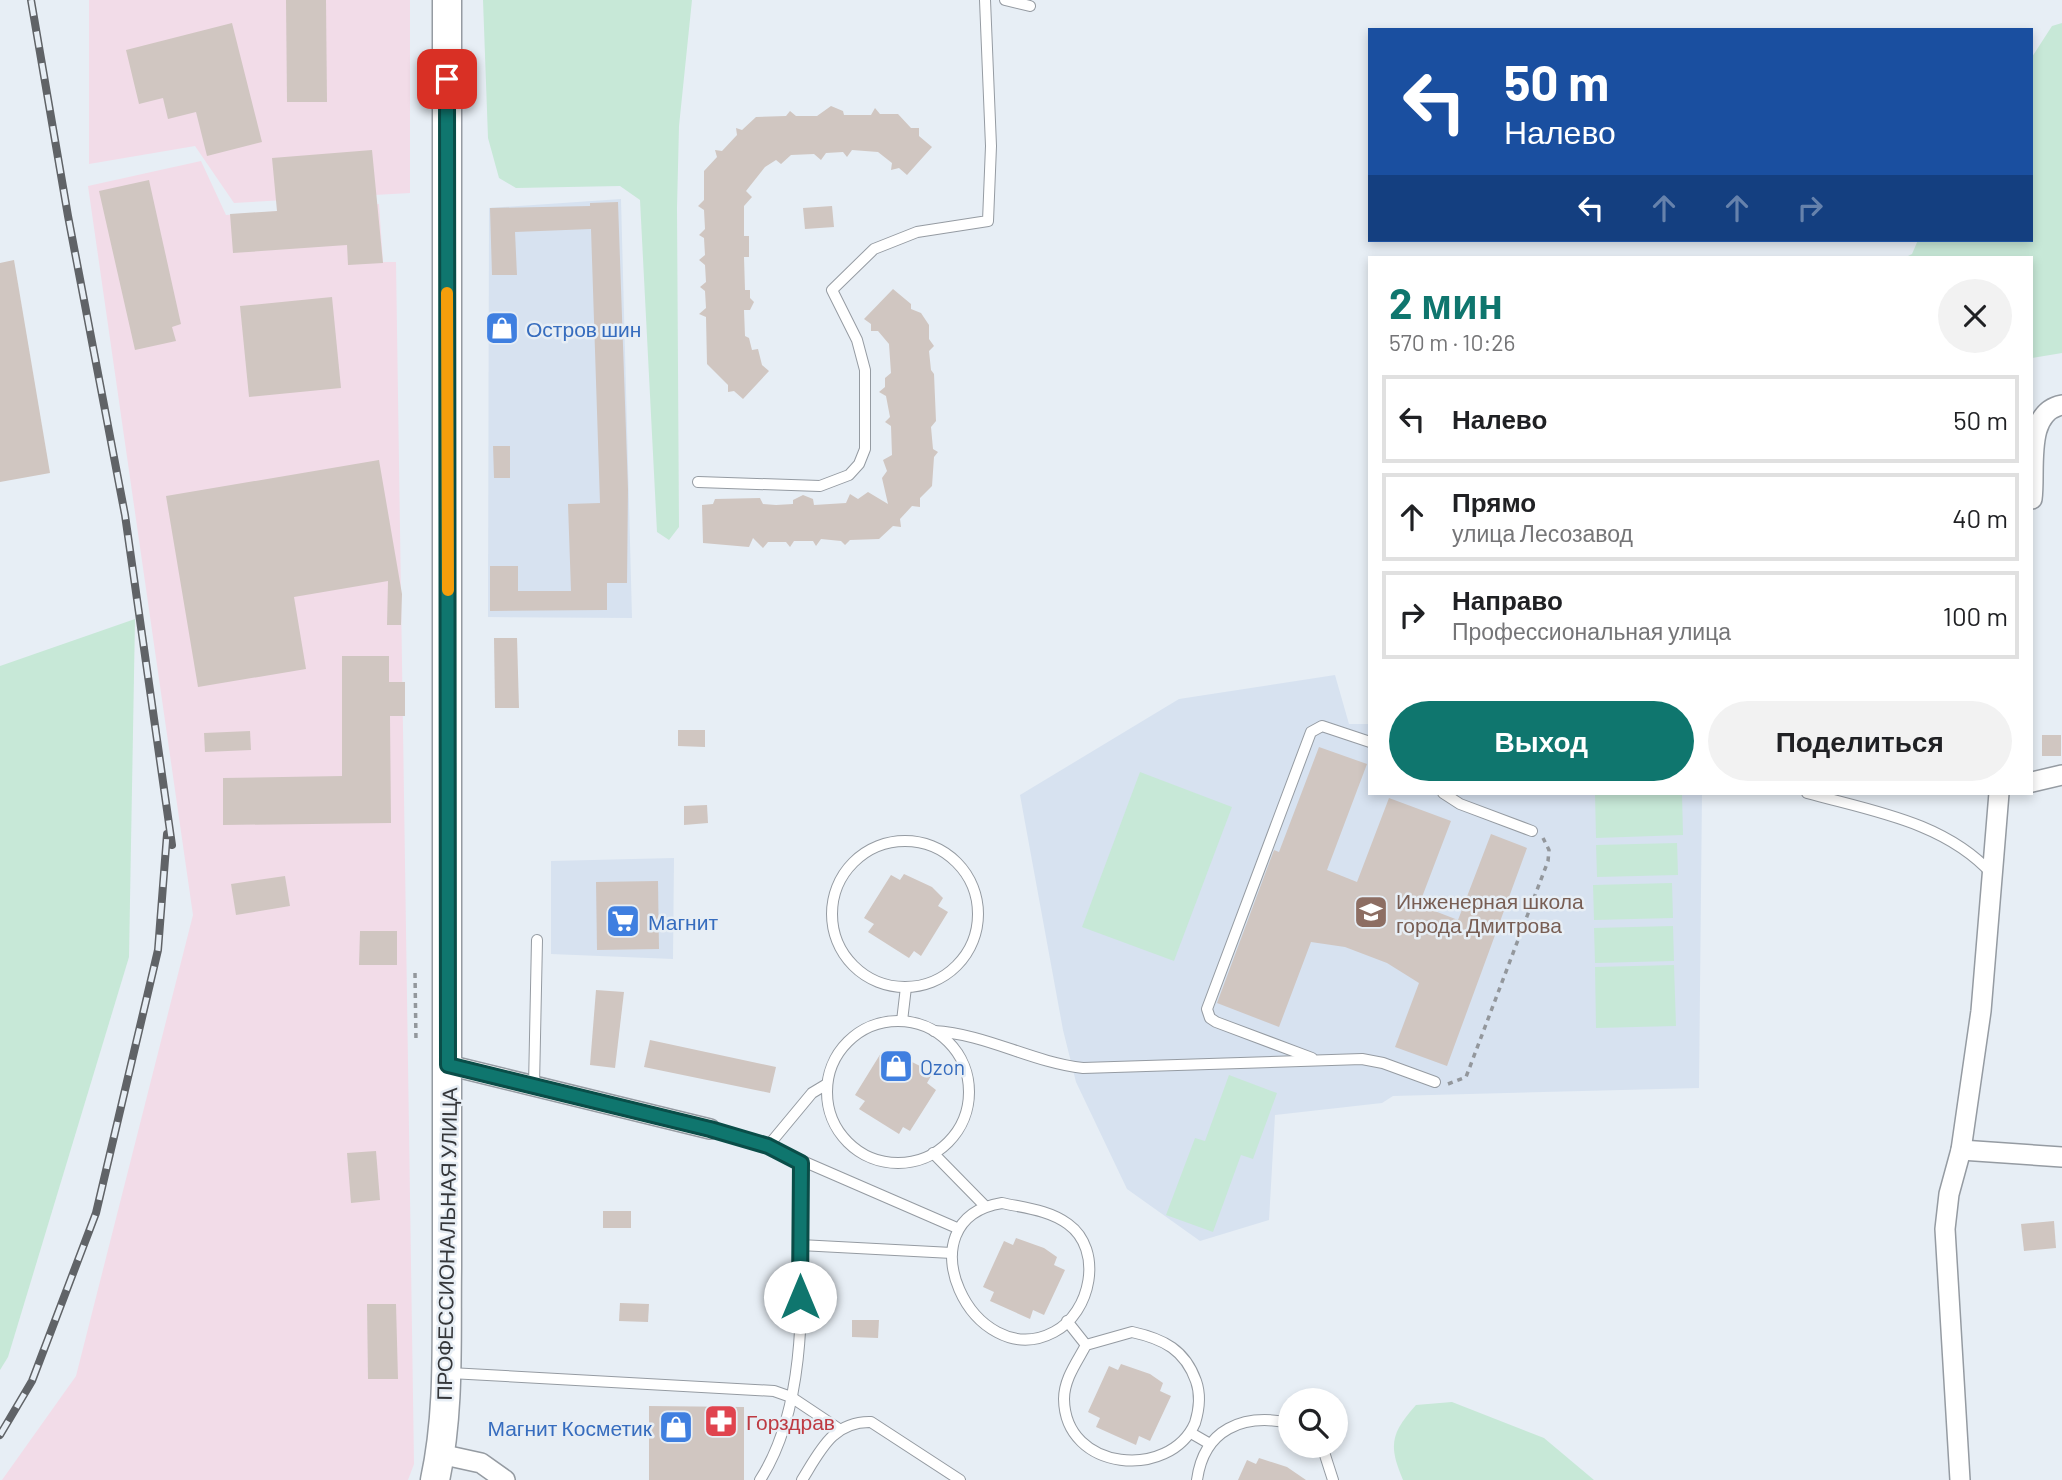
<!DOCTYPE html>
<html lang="ru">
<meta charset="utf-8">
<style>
:root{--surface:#fff;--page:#f2f2f2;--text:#202124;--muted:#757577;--line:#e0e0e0;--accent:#0f766e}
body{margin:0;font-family:Barlow,sans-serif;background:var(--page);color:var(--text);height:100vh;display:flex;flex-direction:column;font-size:26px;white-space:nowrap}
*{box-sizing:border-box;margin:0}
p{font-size:23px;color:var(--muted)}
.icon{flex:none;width:38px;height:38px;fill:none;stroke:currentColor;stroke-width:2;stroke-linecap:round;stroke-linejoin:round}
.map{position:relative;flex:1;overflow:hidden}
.side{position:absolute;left:1368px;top:256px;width:665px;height:539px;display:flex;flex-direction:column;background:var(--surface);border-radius:0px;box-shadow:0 4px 10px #0003}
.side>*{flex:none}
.top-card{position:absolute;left:1368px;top:28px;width:665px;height:214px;border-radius:0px;box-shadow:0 4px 10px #0003;background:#1a4fa0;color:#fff;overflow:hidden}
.controls{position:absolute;left:1278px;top:1388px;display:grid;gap:14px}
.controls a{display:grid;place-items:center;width:70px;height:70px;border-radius:50%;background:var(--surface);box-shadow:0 4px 10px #0003;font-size:35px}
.pin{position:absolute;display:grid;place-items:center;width:60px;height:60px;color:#fff;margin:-30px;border-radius:14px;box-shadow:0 4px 10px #0006}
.me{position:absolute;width:77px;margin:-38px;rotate:0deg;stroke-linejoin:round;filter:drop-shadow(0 0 5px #0008)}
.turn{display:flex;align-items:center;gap:24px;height:147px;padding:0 21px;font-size:32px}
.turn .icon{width:91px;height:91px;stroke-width:2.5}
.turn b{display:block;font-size:49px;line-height:60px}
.lanes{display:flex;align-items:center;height:66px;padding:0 21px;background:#0003;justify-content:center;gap:35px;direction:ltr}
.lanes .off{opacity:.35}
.round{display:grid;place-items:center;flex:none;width:74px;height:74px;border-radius:37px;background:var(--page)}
.overview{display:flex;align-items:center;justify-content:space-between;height:119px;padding:0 21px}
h1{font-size:42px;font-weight:700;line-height:52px;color:var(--accent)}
.primary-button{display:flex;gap:14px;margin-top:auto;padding:14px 21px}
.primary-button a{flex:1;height:80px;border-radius:42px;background:var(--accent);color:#fff;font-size:28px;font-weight:700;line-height:80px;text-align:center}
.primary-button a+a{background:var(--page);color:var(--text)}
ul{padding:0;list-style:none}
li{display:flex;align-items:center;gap:21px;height:88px;margin:0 14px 10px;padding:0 7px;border:4px solid var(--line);border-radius:0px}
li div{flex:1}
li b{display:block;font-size:26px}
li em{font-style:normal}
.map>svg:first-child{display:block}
.built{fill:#d7e2f0}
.industrial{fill:#f2dce8}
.green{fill:#c7e8d7}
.building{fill:#d0c6c1}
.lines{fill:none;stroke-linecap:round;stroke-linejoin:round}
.lane-casing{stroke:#959ba2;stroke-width:12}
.street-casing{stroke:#959ba2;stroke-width:22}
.secondary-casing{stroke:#959ba2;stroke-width:31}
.path{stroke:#93979c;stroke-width:3.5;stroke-dasharray:5 5;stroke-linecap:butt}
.lane{stroke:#fff;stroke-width:10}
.street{stroke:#fff;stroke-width:19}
.secondary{stroke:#fff;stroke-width:28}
.rail-casing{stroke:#606367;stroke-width:8}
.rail{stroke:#e7eef5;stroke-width:5;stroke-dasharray:16;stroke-linecap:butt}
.route-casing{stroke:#0a4d48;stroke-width:18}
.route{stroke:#0f766e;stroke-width:12}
.slow{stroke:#f59e0b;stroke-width:12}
.labels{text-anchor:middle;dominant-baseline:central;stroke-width:5;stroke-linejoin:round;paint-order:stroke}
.shop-label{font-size:21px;fill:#366cbe;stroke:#e7eef5;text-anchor:start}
.education-label{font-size:21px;fill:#785e54;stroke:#e7eef5;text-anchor:start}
.street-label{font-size:21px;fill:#35373a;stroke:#e7eef5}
.health-label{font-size:21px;fill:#be3a42;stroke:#e7eef5;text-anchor:start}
</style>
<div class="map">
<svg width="2062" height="1480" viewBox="0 0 2062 1480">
<rect width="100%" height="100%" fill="#e7eef5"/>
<g class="built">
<path d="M 621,199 L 632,618 L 488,617 L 489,208 Z"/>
<path d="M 1335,675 L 1349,724 L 1370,724 L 1370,793 L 1702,793 L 1699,1088 L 1393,1096 L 1382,1103 L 1275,1115 L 1269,1220 L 1200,1241 L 1127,1189 L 1076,1082 L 1063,1030 L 1020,795 L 1179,699 Z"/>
<path d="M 674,858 L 673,959 L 551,954 L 551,861 Z"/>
</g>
<g class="industrial">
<path d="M 89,0 L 410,0 L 410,193 L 234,203 L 195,146 L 89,164 Z"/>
<path d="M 201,161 L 226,215 L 379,204 L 383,262 L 396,262 L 414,1464 L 408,1480 L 2,1480 L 76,1376 L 193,915 L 88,186 Z"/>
</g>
<g class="green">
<path d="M 483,0 L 692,0 L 679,126 L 677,208 L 679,527 L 669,540 L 657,532 L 640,200 L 620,186 L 516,188 L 499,178 L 488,138 Z"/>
<path d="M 2062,23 L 2062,353 L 2032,358 L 2032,257 L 1906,257 L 1912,254 L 1918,240 L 2032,240 L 2032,57 L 2052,26 Z"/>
<path d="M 135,619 L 129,957 L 8,1357 L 0,1370 L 0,666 Z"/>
<path d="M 1140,772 L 1232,807 L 1174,961 L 1082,927 Z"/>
<path d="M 1682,793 L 1683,835 L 1596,838 L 1595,794 Z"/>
<path d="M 1677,843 L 1678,875 L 1597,877 L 1596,845 Z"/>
<path d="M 1672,883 L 1673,918 L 1594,920 L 1593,885 Z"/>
<path d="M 1673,926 L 1674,961 L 1595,963 L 1594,928 Z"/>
<path d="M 1674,965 L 1676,1026 L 1596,1028 L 1595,967 Z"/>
<path d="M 1229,1075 L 1277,1093 L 1253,1159 L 1241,1155 L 1213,1232 L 1166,1215 L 1195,1138 L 1205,1141 Z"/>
<path d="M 1452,1402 L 1544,1438 L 1594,1480 L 1403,1480 C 1388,1445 1391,1433 1416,1405 Z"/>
</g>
<g class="building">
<path d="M 286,0 L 326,0 L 327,102 L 287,102 Z"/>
<path d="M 232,23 L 262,142 L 207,156 L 196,112 L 168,119 L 163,98 L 139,104 L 126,50 Z"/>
<path d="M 831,106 L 843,111 L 844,115 L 871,115 L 875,108 L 880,114 L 898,114 L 911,128 L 919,128 L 919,136 L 932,147 L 907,175 L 899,168 L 891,170 L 892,163 L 878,152 L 852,150 L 847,157 L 843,152 L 826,153 L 821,160 L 814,154 L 791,155 L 781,164 L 776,160 L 765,167 L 746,191 L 752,197 L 744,206 L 744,236 L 749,236 L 749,257 L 744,257 L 745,290 L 750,290 L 750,298 L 754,302 L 750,310 L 744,310 L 745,336 L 749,338 L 752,350 L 758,349 L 762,365 L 769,371 L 743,399 L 734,391 L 728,392 L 728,385 L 707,364 L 706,317 L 699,314 L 706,308 L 705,291 L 700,287 L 706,282 L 705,265 L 699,260 L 705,255 L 704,238 L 699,235 L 705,229 L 704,210 L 698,206 L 704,200 L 704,171 L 717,157 L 715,150 L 722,151 L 737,135 L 736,128 L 742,130 L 756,117 L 786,116 L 790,111 L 796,116 L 817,116 Z"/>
<path d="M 372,150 L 383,263 L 348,265 L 347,245 L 233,253 L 230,214 L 277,211 L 272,158 Z"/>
<path d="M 149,180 L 181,324 L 172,327 L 176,341 L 135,350 L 99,191 Z"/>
<path d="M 618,202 L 628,489 L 627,583 L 607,583 L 607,610 L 490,611 L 490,566 L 518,566 L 518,591 L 571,591 L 568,504 L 600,503 L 591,229 L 515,232 L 517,275 L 492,275 L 490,208 L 590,206 L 590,203 Z"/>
<path d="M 832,206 L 834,227 L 805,229 L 803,208 Z"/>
<path d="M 14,260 L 50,473 L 0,482 L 0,263 Z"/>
<path d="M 893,289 L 911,304 L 911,309 L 921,313 L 929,325 L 929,339 L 934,346 L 929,351 L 931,370 L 934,374 L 936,421 L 931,427 L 933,449 L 938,452 L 934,457 L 932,486 L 920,498 L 920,507 L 912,506 L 900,519 L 901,527 L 893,526 L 879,539 L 850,540 L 845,545 L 841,541 L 821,539 L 816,546 L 813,541 L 794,541 L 790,547 L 786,542 L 768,542 L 763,548 L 753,538 L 749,547 L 703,543 L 702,505 L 713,504 L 715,499 L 760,498 L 763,504 L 776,505 L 793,504 L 793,500 L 803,495 L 813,499 L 814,505 L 846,503 L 850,494 L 858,499 L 868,492 L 888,504 L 882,478 L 887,471 L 883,460 L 892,455 L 891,426 L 885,422 L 890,417 L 886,396 L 879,392 L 885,387 L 885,378 L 891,373 L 889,344 L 878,331 L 871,331 L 871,324 L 864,319 Z"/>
<path d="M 332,297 L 341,388 L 249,397 L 240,306 Z"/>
<path d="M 493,446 L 510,446 L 510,478 L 494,478 Z"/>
<path d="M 379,460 L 402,594 L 401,625 L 387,625 L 388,581 L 294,597 L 306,669 L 198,687 L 166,496 Z"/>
<path d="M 494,638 L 517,638 L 519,708 L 495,708 Z"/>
<path d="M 342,656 L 389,656 L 389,682 L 405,682 L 405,716 L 390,716 L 391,823 L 223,825 L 223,778 L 342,776 Z"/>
<path d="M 678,730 L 705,730 L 705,747 L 678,746 Z"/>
<path d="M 250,731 L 251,750 L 205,752 L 204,733 Z"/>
<rect x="2042" y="735" width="19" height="21"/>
<path d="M 1319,747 L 1367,764 L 1327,870 L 1357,882 L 1389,798 L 1451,821 L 1419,905 L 1458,920 L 1491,834 L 1527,848 L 1447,1066 L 1395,1047 L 1419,983 L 1387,963 L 1345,947 L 1311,942 L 1279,1027 L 1217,1003 L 1274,850 L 1279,852 Z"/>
<path d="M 707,805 L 708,823 L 684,825 L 684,806 Z"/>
<path d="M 904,874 L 932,887 L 943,898 L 938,906 L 948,912 L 921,956 L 914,951 L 909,958 L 868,932 L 874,924 L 864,918 L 891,875 L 900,880 Z"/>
<path d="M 285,876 L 290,906 L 236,915 L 231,884 Z"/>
<path d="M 658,881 L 659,949 L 597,950 L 596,882 Z"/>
<path d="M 360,931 L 397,931 L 397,965 L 359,965 Z"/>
<path d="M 596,990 L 624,992 L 615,1068 L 590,1065 Z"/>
<path d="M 650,1040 L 776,1067 L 770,1093 L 644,1067 Z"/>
<path d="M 881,1053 L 890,1059 L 894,1053 L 920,1066 L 931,1076 L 927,1083 L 936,1090 L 910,1131 L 903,1127 L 899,1134 L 859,1109 L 865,1101 L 855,1095 Z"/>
<path d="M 376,1151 L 380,1200 L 351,1203 L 347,1153 Z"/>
<rect x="603" y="1211" width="28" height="17"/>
<path d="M 2054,1221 L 2056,1248 L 2024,1251 L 2021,1224 Z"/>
<path d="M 1016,1238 L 1044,1248 L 1057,1257 L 1054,1265 L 1065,1270 L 1044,1315 L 1033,1310 L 1030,1319 L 990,1301 L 994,1292 L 983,1287 L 1004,1241 L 1013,1245 Z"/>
<path d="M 620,1303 L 649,1304 L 648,1322 L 619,1321 Z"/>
<path d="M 367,1304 L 396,1304 L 398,1379 L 368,1379 Z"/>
<path d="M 852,1320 L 879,1320 L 878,1338 L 852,1337 Z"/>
<path d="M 1121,1364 L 1150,1374 L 1163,1383 L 1160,1391 L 1171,1396 L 1150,1441 L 1139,1436 L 1136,1445 L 1096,1427 L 1100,1418 L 1088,1412 L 1109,1366 L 1118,1370 Z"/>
<path d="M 649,1406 L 744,1407 L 744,1480 L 649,1480 Z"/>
<path d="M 1259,1458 L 1287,1467 L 1306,1480 L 1238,1480 L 1247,1460 L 1256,1464 Z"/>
</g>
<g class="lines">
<g class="lane-casing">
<g id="lane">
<path d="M 1005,0 L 1030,6"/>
<path d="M 698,482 L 820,486 L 849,475 L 859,464 L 865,449 L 865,370 L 857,340 L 832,290 L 874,249 L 917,232 L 988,221 L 991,146 L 985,0"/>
<path d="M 1443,793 L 1460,804 L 1532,831"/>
<path d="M 1807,793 C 1872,811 1945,822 1992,874"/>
<circle cx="905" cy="914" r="73"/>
<path d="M 902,1021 L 906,987"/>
<circle cx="898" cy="1092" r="71"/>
<path d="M 934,1031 C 986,1034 1031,1062 1083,1068 L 1362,1059 L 1383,1063 L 1435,1082"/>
<path d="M 1312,1058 L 1216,1022 L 1210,1018 L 1207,1009 L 1311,732 L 1322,726 L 1370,742"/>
<path d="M 534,1086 L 537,940"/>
<path d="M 710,1129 L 768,1146 L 957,1228"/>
<path d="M 768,1146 L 812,1093 L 827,1084"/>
<path d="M 933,1153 L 985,1206"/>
<path d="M 1002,1203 C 1025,1208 1049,1210 1068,1224 C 1104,1250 1091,1313 1054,1332 C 973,1375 900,1219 1002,1203 Z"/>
<path d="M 800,1245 L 952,1253"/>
<path d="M 1067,1321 L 1086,1345"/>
<path d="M 1132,1332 C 1164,1339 1185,1350 1196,1381 C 1201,1395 1199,1410 1195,1423 C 1170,1480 1065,1472 1064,1399 C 1064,1379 1077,1362 1086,1345 Z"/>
<path d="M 450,1373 L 774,1391 L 791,1397 L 839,1429"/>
<path d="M 1191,1433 L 1210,1444"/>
<path d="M 1319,1446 L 1324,1452 L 1333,1480"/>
<path d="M 760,1480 C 815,1395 799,1260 801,1163"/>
<path d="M 802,1480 C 820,1451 833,1421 871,1422 L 960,1480"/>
<path d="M 1197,1480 C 1204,1429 1243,1413 1290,1423"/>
</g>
</g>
<g class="street-casing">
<g id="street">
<path d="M 2032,499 C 2036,471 2024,412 2062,405"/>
<path d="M 2032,782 L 2062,775"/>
<path d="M 448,1065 L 710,1129"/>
<path d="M 1961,1150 L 2062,1157"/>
<path d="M 440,1454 L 481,1463 L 505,1480"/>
<path d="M 1960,1480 L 1945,1229 L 1949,1194 L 1961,1150 L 1981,1011 L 1999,793"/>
</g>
</g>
<g class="secondary-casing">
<path id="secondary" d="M 435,1480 C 450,1411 446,1339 447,1268 L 447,0"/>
</g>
<g class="path">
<path d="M 415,973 L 416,1041"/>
<path d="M 1448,1084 L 1466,1077 L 1548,861 L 1549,850 L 1543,838"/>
</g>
<use href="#lane" class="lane"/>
<use href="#street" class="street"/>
<use href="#secondary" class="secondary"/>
<g class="rail-casing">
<g id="rail">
<path d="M 31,0 L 68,216 L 125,515 L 172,845"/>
<path d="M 0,1435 L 32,1381 L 96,1213 L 158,950 L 167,834"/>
</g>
</g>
<use href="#rail" class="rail"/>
</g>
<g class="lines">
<g class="route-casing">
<path id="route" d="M 447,79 L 448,1065 L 710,1129 L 768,1146 L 801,1163 L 800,1297"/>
</g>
<use href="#route" class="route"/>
<path class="slow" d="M 447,293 L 448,590"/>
</g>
<defs>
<g id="shop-square" transform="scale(1.75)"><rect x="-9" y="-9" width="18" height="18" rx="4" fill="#3f7fe0" stroke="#e7eef5"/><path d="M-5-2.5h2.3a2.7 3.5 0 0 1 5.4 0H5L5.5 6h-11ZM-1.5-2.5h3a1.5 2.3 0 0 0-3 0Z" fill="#fff"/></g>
<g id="school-square" transform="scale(1.75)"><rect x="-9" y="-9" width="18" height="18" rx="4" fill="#8d6e63" stroke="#e7eef5"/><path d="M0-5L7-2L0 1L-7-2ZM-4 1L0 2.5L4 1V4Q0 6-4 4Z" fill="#fff"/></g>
<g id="supermarket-square" transform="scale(1.75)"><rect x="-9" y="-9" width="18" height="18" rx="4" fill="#3f7fe0" stroke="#e7eef5"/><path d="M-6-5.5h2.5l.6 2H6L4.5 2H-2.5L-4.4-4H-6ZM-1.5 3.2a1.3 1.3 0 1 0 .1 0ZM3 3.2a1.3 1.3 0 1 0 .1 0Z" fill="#fff"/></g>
<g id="pharmacy-square" transform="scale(1.75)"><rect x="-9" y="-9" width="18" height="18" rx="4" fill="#e0444e" stroke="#e7eef5"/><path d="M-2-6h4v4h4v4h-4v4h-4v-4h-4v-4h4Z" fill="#fff"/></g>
</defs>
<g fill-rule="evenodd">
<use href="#shop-square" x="502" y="328"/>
<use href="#school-square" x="1371" y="912"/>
<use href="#supermarket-square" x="623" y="921"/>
<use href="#shop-square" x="896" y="1066"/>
<use href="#pharmacy-square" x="721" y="1421"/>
<use href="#shop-square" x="676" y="1427"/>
</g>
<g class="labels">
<g class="shop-label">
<text x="526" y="328">Остров шин</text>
<text x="648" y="921">Магнит</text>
<text x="920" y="1066">Ozon</text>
<text x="652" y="1427" text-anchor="end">Магнит Косметик</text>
</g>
<g class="education-label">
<text x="1396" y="900">Инженерная школа<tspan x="1396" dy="24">города Дмитрова</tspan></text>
</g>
<g class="street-label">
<text transform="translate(446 1244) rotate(-89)">ПРОФЕССИОНАЛЬНАЯ УЛИЦА</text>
</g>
<g class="health-label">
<text x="746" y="1421">Горздрав</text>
</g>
</g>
</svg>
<div class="controls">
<a><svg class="icon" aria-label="search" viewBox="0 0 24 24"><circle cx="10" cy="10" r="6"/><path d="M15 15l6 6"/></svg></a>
</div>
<div class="pin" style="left:447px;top:79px;background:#d93025"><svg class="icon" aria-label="arrive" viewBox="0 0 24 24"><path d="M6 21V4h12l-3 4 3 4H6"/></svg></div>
<svg class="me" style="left:800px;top:1297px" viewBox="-20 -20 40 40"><circle r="19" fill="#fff"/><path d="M0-13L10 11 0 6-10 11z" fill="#0f766e"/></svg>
<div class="top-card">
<div class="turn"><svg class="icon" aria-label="left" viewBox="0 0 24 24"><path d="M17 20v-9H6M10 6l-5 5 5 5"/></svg><div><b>50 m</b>Налево</div></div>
<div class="lanes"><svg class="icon" aria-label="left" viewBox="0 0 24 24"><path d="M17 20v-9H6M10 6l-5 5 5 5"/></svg><svg class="icon off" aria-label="ahead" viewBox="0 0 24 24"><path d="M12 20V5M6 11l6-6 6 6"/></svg><svg class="icon off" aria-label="ahead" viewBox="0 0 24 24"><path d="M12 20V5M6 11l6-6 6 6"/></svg><svg class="icon off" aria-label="right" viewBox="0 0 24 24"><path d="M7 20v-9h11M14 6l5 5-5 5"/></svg></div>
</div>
<section class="side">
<div class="overview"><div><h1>2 мин</h1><p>570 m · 10:26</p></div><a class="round"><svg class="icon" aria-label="close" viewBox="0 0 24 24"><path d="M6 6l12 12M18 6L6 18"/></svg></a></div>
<ul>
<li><svg class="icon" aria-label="left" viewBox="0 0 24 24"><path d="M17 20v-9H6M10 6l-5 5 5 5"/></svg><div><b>Налево</b></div><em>50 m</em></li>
<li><svg class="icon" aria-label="ahead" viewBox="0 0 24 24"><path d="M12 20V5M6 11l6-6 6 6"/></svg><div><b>Прямо</b><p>улица Лесозавод</p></div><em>40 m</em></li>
<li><svg class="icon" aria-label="right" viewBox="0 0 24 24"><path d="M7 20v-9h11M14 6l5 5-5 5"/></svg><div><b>Направо</b><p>Профессиональная улица</p></div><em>100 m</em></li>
</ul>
<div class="primary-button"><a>Выход</a><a>Поделиться</a></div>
</section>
</div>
